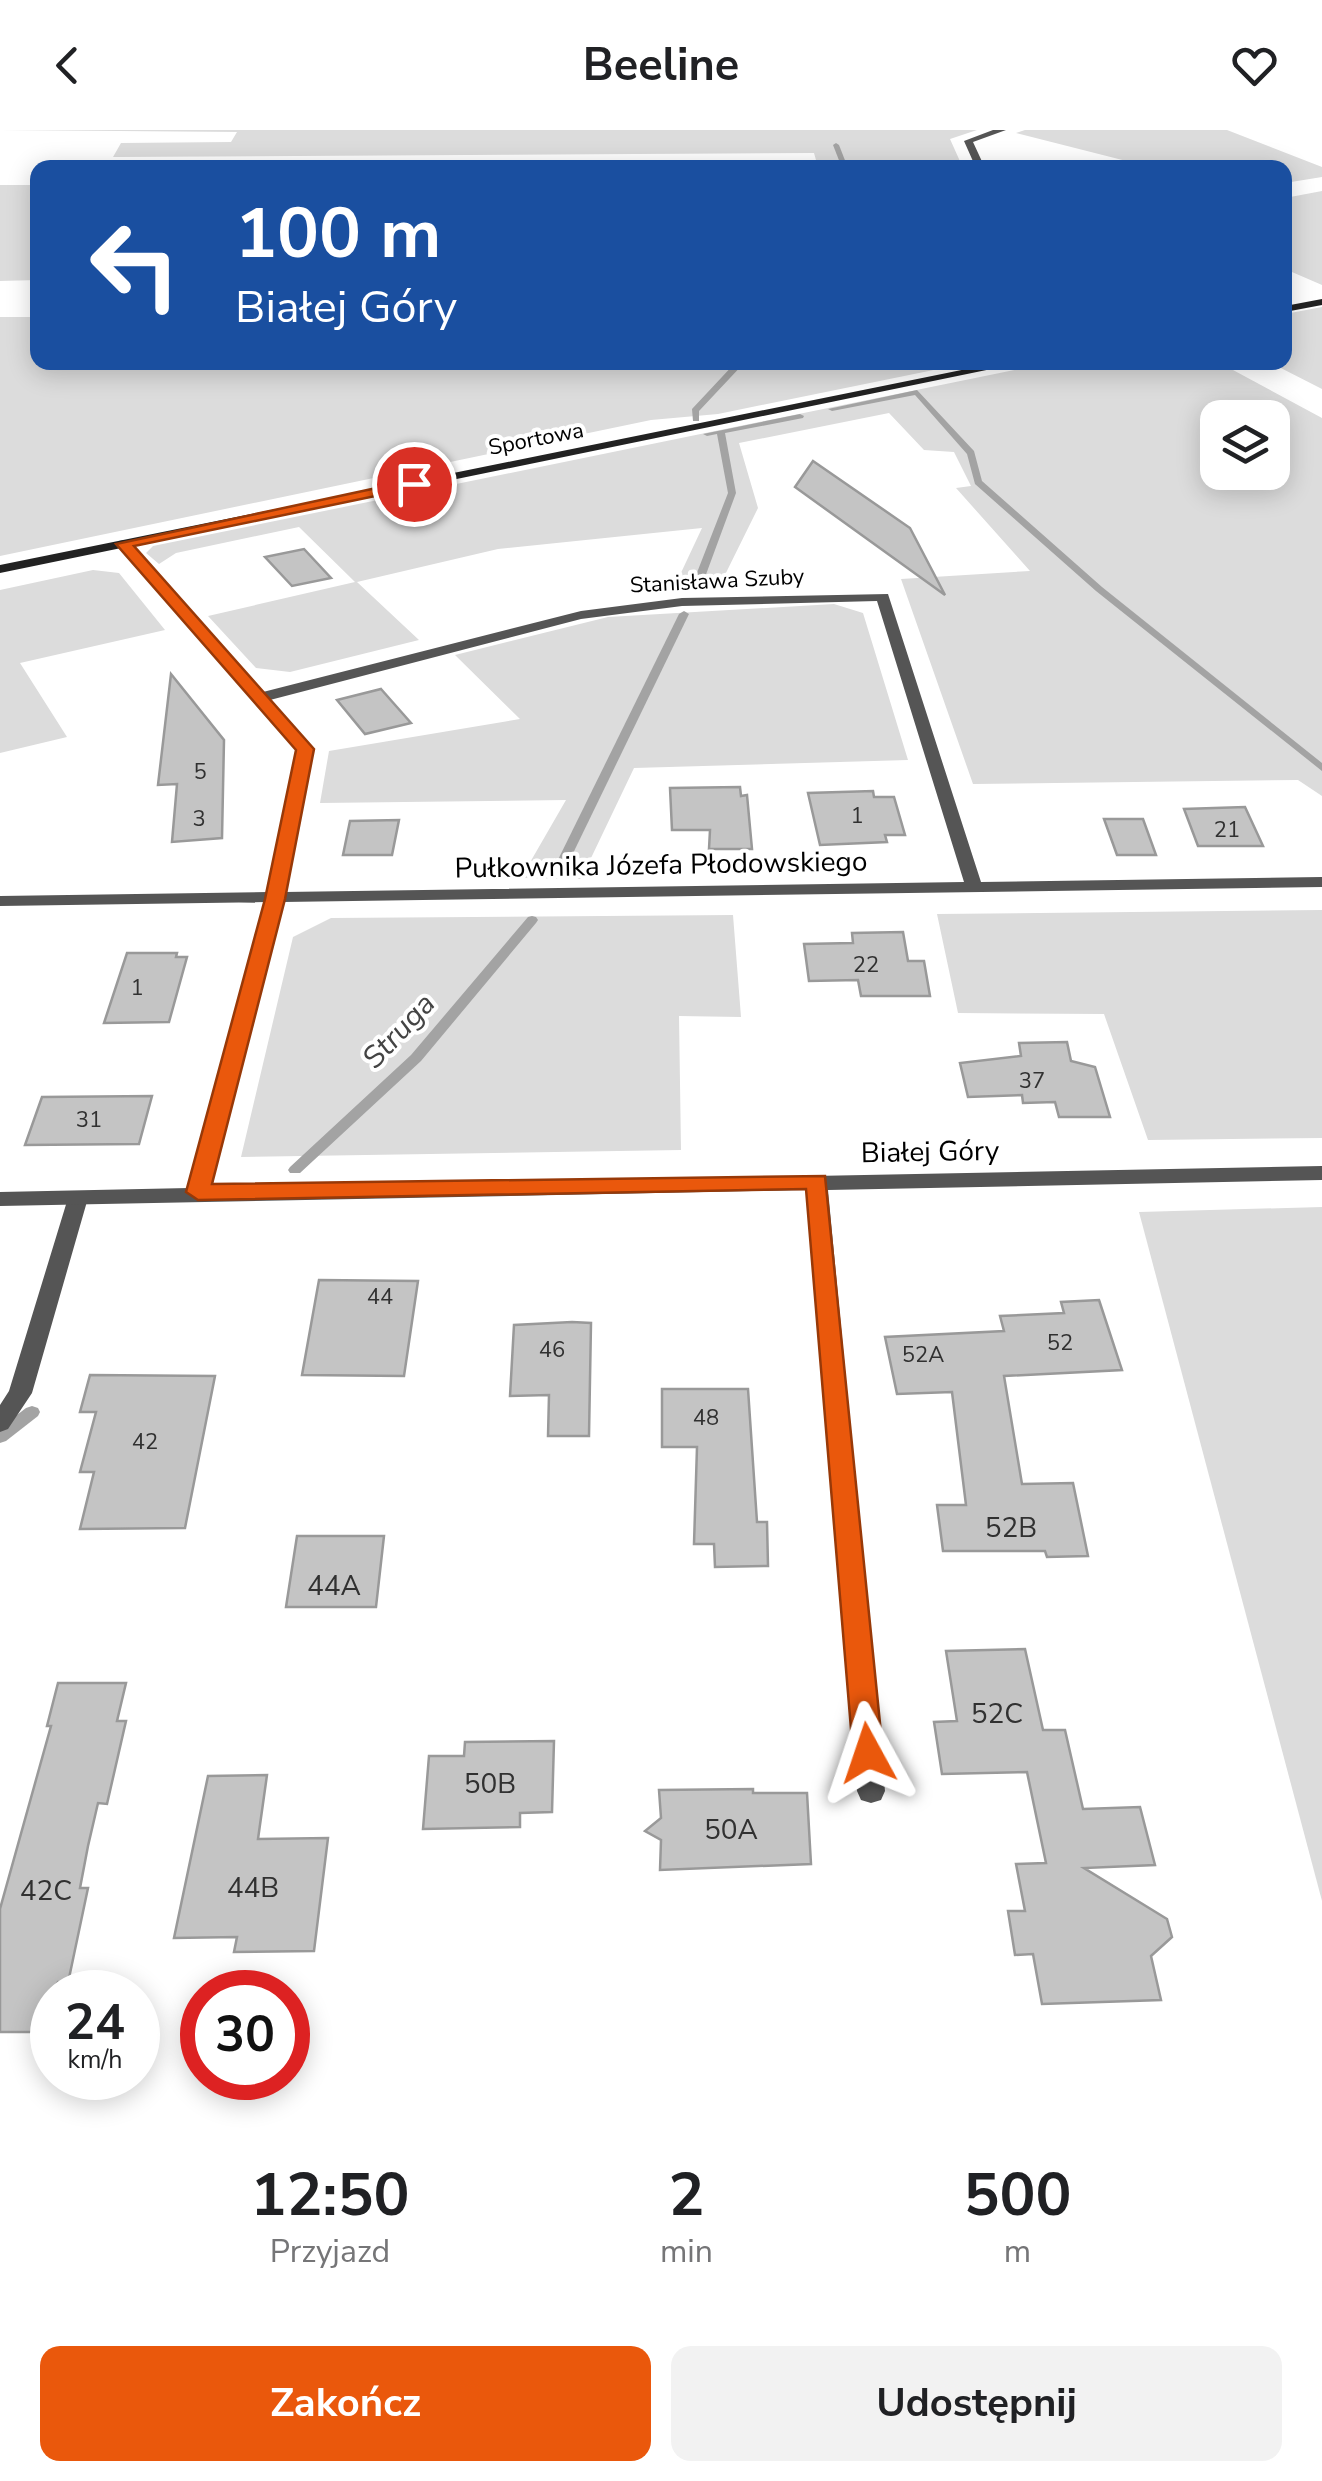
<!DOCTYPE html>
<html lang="pl">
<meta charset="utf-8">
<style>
:root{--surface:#fff;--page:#f2f2f2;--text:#202124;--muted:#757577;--accent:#ea580c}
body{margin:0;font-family:"Nunito Sans",sans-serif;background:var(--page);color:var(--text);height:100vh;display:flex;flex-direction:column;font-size:38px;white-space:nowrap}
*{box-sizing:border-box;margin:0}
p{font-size:32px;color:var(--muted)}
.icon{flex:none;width:55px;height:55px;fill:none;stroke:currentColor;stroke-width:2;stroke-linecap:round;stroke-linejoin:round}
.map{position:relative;height:2001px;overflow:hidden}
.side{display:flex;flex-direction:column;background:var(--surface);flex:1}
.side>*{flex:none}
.banner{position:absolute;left:30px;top:30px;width:1262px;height:210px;border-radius:20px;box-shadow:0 5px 25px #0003;background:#1a4fa0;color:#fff;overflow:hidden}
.fabs{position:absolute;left:1200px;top:270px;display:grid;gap:20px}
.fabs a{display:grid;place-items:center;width:90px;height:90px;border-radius:20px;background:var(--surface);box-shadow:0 5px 25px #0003;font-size:50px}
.speed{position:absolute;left:30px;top:1840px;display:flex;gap:20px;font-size:50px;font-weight:700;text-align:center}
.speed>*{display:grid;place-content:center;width:130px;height:130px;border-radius:50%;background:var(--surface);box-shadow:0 5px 25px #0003;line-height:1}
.speed small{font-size:25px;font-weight:400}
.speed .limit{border:15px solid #d22;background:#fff;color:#111}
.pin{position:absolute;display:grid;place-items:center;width:85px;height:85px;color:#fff;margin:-42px;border:5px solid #fff;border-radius:50%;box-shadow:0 2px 10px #0007}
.me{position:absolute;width:110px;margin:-55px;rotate:355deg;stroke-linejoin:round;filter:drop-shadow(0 0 8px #0008)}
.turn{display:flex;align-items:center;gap:35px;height:210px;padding:0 40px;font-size:45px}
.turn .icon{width:130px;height:130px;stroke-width:2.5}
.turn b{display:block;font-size:70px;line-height:85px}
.eta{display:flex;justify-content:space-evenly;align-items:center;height:170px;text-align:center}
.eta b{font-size:60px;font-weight:700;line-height:70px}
.button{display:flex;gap:20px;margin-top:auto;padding:20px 40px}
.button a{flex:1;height:115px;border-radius:20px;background:var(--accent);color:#fff;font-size:40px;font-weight:700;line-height:115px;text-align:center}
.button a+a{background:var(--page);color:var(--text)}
header{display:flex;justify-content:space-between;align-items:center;height:130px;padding:0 40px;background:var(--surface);font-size:45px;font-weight:700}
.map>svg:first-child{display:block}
.green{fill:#dcdcdc;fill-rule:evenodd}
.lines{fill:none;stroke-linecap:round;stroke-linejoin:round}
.stream{fill:#a3a3a3;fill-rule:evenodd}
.building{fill:#c4c4c4;stroke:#999;stroke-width:2.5}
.lane{fill:#555;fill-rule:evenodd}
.street{fill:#555;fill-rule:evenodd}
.secondary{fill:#222;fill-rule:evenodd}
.route{fill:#ea580c;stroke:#983908;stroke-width:2.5}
.labels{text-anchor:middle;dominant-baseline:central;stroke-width:8;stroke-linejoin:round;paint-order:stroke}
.far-street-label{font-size:22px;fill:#000;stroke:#fff}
.number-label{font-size:22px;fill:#313131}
.street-label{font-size:28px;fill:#000;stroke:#fff}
.near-number-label{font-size:28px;fill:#313131}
.water-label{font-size:30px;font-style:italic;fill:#444;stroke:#fff}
</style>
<header><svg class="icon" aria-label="back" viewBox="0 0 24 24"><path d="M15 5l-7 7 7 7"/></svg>Beeline<svg class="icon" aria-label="heart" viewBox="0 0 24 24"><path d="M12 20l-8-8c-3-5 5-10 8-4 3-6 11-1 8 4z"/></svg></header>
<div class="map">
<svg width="1322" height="2001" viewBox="0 0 1322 2001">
<rect width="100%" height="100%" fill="#fff"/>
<g class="green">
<path d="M 0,0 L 977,0 L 950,9 L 963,38 L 818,37 L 814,23 L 113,27 L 121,13 L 231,12 L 237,2 Z"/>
<path d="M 1025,0 L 1227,0 L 1322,37 L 1322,47 L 1285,53 L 1285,38 L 1150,37 L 1016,3 Z"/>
<path d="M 0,55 L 37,55 L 37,150 L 0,151 Z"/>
<path d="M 1322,61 L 1322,155 L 1285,139 L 1285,68 Z"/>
<path d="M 1322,177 L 1322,259 L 1271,233 L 1285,232 L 1285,184 Z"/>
<path d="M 0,187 L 37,187 L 38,232 L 968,233 L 718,284 L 651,290 L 0,426 Z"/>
<path d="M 1048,233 L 1220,233 L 1322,288 L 1322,666 L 1298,650 L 973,654 L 901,449 L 1030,441 L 956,358 L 971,356 L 954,322 L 924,320 L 889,283 L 739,313 L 758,378 L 718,459 L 672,462 L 702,398 L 498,419 L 357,452 L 419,510 L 290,542 L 256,538 L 208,486 L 355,452 L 299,397 L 176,423 L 159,434 L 146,423 L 153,416 ZM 1218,288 L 1272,288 L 1272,342 L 1218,342 Z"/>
<path d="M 93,440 L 119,443 L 165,500 L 20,533 L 67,607 L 0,623 L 0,460 Z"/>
<path d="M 834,474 L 863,483 L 908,630 L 634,638 L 581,749 L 521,748 L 566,670 L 320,673 L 329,621 L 520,589 L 455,525 L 608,487 Z"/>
<path d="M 1322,780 L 1322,1008 L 1148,1010 L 1104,884 L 958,883 L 937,784 Z"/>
<path d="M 733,785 L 741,887 L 679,886 L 681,1020 L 241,1027 L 293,807 L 331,788 Z"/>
<path d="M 1322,1077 L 1322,1771 L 1139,1082 Z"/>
</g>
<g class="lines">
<g class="stream">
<path d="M 836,13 L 839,15 L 848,38 L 842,38 L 833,15 Z"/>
<path d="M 736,232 L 745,232 L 699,281 L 699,291 L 693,291 L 692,279 Z"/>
<path d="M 917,260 L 974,321 L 982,351 L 1102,457 L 1322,633 L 1322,641 L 1096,461 L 975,354 L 967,324 L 915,265 L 832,281 L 828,279 Z"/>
<path d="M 800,284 L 804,286 L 803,288 L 725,303 L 736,363 L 701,458 L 693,460 L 691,458 L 728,363 L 717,304 L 707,306 L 703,304 Z"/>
<path d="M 684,481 L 689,484 L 562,746 L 560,748 L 552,748 L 550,746 L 679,484 Z"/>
<path d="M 532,786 L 536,787 L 538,790 L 536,793 L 421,931 L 300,1043 L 290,1043 L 288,1040 L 290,1037 L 411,925 L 528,787 Z"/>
<path d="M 32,1276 L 38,1278 L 40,1282 L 38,1286 L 6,1311 L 0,1313 L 0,1298 L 26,1278 Z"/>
</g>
</g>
<g class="building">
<path d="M 813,331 L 910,398 L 945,465 L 795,357 Z"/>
<path d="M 304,419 L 331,448 L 292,456 L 265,427 Z"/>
<path d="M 171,544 L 224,610 L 222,708 L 172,712 L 177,654 L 158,655 Z"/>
<path d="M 381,559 L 411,593 L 365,604 L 337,570 Z"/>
<path d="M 740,657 L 741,666 L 747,665 L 752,719 L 709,719 L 710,700 L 672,700 L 670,658 Z"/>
<path d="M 873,661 L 874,667 L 894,667 L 905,705 L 885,705 L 887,712 L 820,715 L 808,663 Z"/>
<path d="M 1245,677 L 1263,716 L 1198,716 L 1184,679 Z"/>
<path d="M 1104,689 L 1143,689 L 1156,725 L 1117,725 Z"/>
<path d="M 399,690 L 392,725 L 343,725 L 350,691 Z"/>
<path d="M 903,802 L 908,831 L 924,831 L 930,866 L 861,866 L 858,850 L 809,851 L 804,814 L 853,813 L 852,803 Z"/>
<path d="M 127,823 L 177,823 L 176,827 L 187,827 L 169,892 L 104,893 Z"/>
<path d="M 1067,912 L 1071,931 L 1095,937 L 1110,987 L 1059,987 L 1055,972 L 1023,973 L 1022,965 L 968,967 L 960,933 L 1021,926 L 1019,913 Z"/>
<path d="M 152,966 L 139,1014 L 25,1015 L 42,967 Z"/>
<path d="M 319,1150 L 418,1151 L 404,1246 L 302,1245 Z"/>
<path d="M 1099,1170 L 1122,1240 L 1004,1246 L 1022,1354 L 1073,1353 L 1088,1426 L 1047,1427 L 1045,1421 L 943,1421 L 937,1375 L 966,1375 L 952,1262 L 897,1264 L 885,1207 L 1004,1201 L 1000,1186 L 1064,1183 L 1061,1172 Z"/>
<path d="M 572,1192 L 591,1193 L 589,1306 L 548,1306 L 549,1265 L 510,1266 L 514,1195 Z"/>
<path d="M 90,1245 L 215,1246 L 185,1398 L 80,1399 L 94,1342 L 80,1342 L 96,1282 L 80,1282 Z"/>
<path d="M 662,1259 L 748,1259 L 757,1392 L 767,1392 L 768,1436 L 715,1437 L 714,1414 L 694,1414 L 697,1317 L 662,1317 Z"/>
<path d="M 297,1406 L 384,1406 L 376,1477 L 286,1477 Z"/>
<path d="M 1025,1519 L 1043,1600 L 1065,1600 L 1083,1679 L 1140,1677 L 1155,1735 L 1084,1738 L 1167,1789 L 1172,1807 L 1151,1826 L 1161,1870 L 1042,1874 L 1033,1824 L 1015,1825 L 1008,1781 L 1025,1781 L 1016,1734 L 1046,1733 L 1027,1642 L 942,1644 L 934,1592 L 957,1591 L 946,1521 Z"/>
<path d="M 58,1553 L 126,1553 L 117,1591 L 126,1591 L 107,1674 L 98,1673 L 88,1716 L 80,1758 L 88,1758 L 68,1853 L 58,1852 L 52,1862 L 46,1902 L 0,1902 L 0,1779 L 51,1596 L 47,1596 Z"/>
<path d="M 554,1611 L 552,1682 L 520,1683 L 520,1697 L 423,1699 L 429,1626 L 464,1626 L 465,1612 Z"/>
<path d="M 267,1645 L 258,1709 L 328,1708 L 314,1821 L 234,1822 L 237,1807 L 174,1808 L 208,1646 Z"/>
<path d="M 753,1659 L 753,1663 L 807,1663 L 811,1734 L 660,1740 L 661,1710 L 645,1701 L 661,1688 L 659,1660 Z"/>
</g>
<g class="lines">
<path class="lane" d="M 78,1061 L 88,1068 L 32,1263 L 8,1299 L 0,1302 L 0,1275 L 9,1261 L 68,1068 Z"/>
<g class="street">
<path d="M 993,0 L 1006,0 L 973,12 L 985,38 L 976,38 L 964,11 Z"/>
<path d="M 124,410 L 129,411 L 263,562 L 581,481 L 682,468 L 888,464 L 981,752 L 1322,747 L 1322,757 L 283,772 L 210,1058 L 1322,1036 L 1322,1050 L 828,1060 L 885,1661 L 881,1670 L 871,1673 L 861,1670 L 857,1661 L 807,1060 L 0,1076 L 0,1062 L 189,1058 L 265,772 L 0,776 L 0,766 L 268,762 L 297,620 L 119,417 L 119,411 ZM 877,471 L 964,752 L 285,762 L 313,619 L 270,570 L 581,489 L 682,476 Z"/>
</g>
<g class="secondary">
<path d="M 1322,169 L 1322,175 L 1285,182 L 1285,176 Z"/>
<path d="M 1001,232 L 1025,232 L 0,443 L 0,435 Z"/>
</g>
</g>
<path class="route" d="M 414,350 L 419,357 L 134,416 L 314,619 L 285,769 L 212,1054 L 825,1046 L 883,1623 L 879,1633 L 868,1637 L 857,1633 L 853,1623 L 806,1059 L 198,1070 L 186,1062 L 265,769 L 296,620 L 116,414 Z"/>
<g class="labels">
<g class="far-street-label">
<text transform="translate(536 309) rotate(-11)">Sportowa</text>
<text transform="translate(717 451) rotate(-3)">Stanisława Szuby</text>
</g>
<g class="number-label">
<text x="200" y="642">5</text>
<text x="857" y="686">1</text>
<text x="199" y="689">3</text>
<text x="1227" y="700">21</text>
<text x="866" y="835">22</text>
<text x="137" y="858">1</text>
<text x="1032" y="951">37</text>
<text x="89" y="990">31</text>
<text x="380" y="1167">44</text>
<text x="1060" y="1213">52</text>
<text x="552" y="1220">46</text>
<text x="923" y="1225">52A</text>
<text x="706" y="1288">48</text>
<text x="145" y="1312">42</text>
</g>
<g class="street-label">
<text transform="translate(661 735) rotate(-1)">Pułkownika Józefa Płodowskiego</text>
<text transform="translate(930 1022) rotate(-1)">Białej Góry</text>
</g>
<g class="near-number-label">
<text x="1011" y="1398">52B</text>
<text x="334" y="1456">44A</text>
<text x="997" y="1584">52C</text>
<text x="490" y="1654">50B</text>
<text x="731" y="1700">50A</text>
<text x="253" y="1758">44B</text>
<text x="46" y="1761">42C</text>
</g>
<g class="water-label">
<text transform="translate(399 901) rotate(-47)">Struga</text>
</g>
</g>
</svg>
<div class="fabs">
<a><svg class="icon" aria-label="layers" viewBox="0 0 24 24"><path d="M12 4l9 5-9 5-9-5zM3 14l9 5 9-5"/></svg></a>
</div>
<div class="speed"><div>24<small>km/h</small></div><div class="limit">30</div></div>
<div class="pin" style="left:414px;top:354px;background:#d93025"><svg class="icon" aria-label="arrive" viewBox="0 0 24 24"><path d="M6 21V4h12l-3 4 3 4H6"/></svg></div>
<svg class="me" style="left:868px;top:1623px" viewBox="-20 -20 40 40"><path d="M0-17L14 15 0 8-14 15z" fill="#ea580c" stroke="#fff" stroke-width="4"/></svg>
<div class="banner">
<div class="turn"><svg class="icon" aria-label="left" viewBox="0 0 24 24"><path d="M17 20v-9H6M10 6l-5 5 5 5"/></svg><div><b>100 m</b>Białej Góry</div></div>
</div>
</div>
<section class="side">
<div class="eta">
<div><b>12:50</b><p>Przyjazd</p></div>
<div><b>2</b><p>min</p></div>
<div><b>500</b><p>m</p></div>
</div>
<div class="button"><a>Zakończ</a><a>Udostępnij</a></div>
</section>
